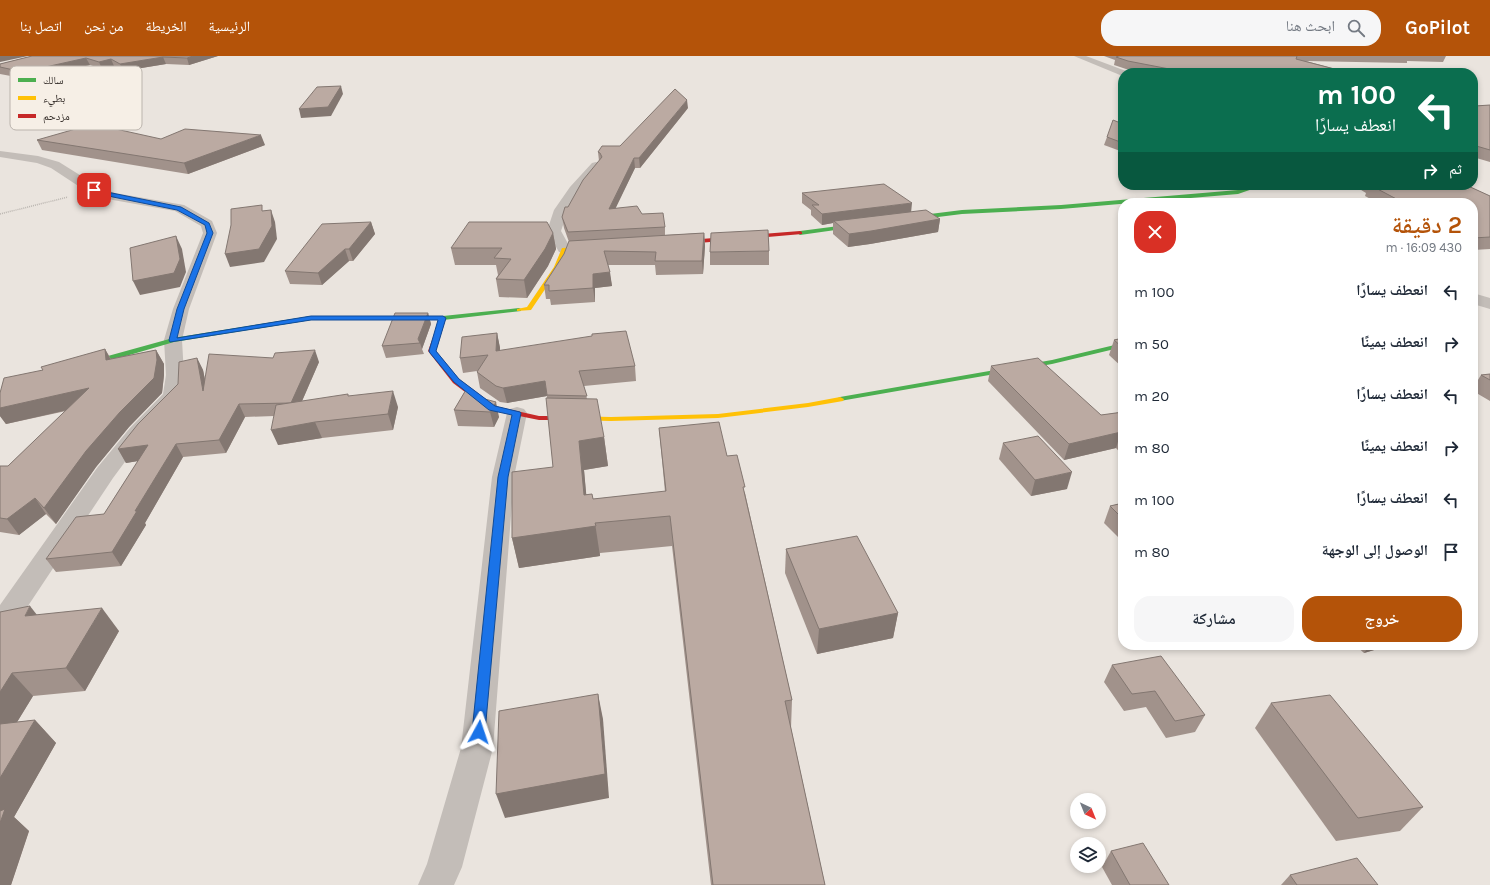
<!DOCTYPE html>
<html lang="ar">
<meta charset="utf-8">
<style>
:root{--surface:#fff;--page:#f6f6f7;--text:#1f2937;--muted:#747a83;--accent:#b45309}
body{margin:0;font-family:Karla,"Noto Naskh Arabic",sans-serif;background:var(--page);color:var(--text);direction:rtl;height:100vh;display:flex;flex-direction:column;font-size:15px;white-space:nowrap}
*{box-sizing:border-box;margin:0}
p{font-size:13px;color:var(--muted)}
.icon{flex:none;width:22px;height:22px;fill:none;stroke:currentColor;stroke-width:2;stroke-linecap:round;stroke-linejoin:round}
.map{position:relative;flex:1;overflow:hidden;direction:ltr}
.sheet{position:absolute;left:1118px;top:142px;width:360px;height:452px;display:flex;flex-direction:column;background:var(--surface);border-radius:16px;box-shadow:0 2px 6px #0003;direction:rtl}
.sheet>*{flex:none}
.hud{position:absolute;left:1118px;top:12px;width:360px;height:122px;border-radius:16px;box-shadow:0 2px 6px #0003;direction:rtl;background:#0b6e4f;color:#fff;overflow:hidden}
.needle{width:26px;rotate:137deg}
.controls{position:absolute;left:1070px;top:737px;display:grid;gap:8px}
.controls a{display:grid;place-items:center;width:36px;height:36px;border-radius:50%;background:var(--surface);box-shadow:0 2px 6px #0003;font-size:20px}
.pin{position:absolute;display:grid;place-items:center;width:34px;height:34px;color:#fff;margin:-17px;border-radius:8px;box-shadow:0 2px 6px #0006}
.me{position:absolute;width:44px;margin:-22px;rotate:5deg;stroke-linejoin:round;filter:drop-shadow(0 0 3px #0008)}
.turn{display:flex;align-items:center;gap:14px;height:84px;padding:0 16px;font-size:18px}
.turn .icon{width:52px;height:52px;stroke-width:2.5}
.turn b{display:block;font-size:28px;line-height:34px}
.then{display:flex;align-items:center;height:38px;padding:0 16px;background:#0003;gap:8px;font-size:15px}
.round{display:grid;place-items:center;flex:none;width:42px;height:42px;border-radius:16px;background:var(--page)}
.headline{display:flex;align-items:center;justify-content:space-between;height:68px;padding:0 16px}
h1{font-size:24px;font-weight:600;line-height:30px;color:var(--accent)}
.cta{display:flex;gap:8px;margin-top:auto;padding:8px 16px}
.cta a{flex:1;height:46px;border-radius:16px;background:var(--accent);color:#fff;font-size:16px;font-weight:600;line-height:46px;text-align:center}
.cta a+a{background:var(--page);color:var(--text)}
ul{padding:0;list-style:none}
li{display:flex;align-items:center;gap:12px;height:52px;padding:0 16px}
li div{flex:1}
li b{display:block;font-size:15px}
li em{font-style:normal}
header{display:flex;align-items:center;gap:24px;box-sizing:border-box;height:56px;padding:0 20px;background:var(--accent);color:#fff}
header strong{font-size:19px}
nav{display:flex;gap:22px;margin-inline-start:auto;font-size:14px}
.search{width:280px;height:36px;background:var(--page);display:flex;align-items:center;gap:10px;box-sizing:border-box;padding:0 14px;border-radius:16px;color:var(--muted);font-size:15px}
.map>svg:first-child{display:block}
.lines{fill:none;stroke-linecap:round;stroke-linejoin:round}
.path{stroke:#bbb6b1;stroke-width:1.5;stroke-dasharray:1 1;stroke-linecap:butt}
.street{fill:#c3bdb8;fill-rule:evenodd}
.fast{fill:#4caf50;fill-rule:evenodd}
.slow{fill:#ffc107;fill-rule:evenodd}
.jam{fill:#c62828;fill-rule:evenodd}
.wall{fill:#a1928b}
.shaded-wall{fill:#837771}
.building{fill:#bbaaa2;stroke:#837771}
.route{fill:#1a73e8;stroke:#114b97}
.key{fill:#f6efe6;stroke:#bbb4ad;stroke-width:1}
.key-label{font-size:11px;fill:#322b27}
</style>
<header>
<strong>GoPilot</strong>
<div class="search"><svg class="icon" aria-label="search" viewBox="0 0 24 24"><circle cx="10" cy="10" r="6"/><path d="M15 15l6 6"/></svg>ابحث هنا</div>
<nav><a>الرئيسية</a><a>الخريطة</a><a>من نحن</a><a>اتصل بنا</a></nav>
</header>
<div class="map">
<svg width="1490" height="829" viewBox="0 0 1490 829">
<rect width="100%" height="100%" fill="#eae4de"/>
<g class="lines">
<path class="path" d="M 0,158 L 68,141"/>
<g class="street">
<path d="M 1074,0 L 1086,0 L 1126,15 L 1127,17 L 1123,17 L 1123,20 L 1120,19 Z"/>
<path d="M 0,95 L 38,100 L 59,106 L 99,131 L 115,137 L 184,149 L 212,165 L 217,177 L 189,253 L 182,284 L 184,319 L 183,340 L 144,380 L 113,422 L 10,577 L 0,581 L 0,549 L 97,412 L 130,372 L 163,338 L 166,319 L 164,284 L 173,253 L 203,177 L 201,170 L 175,155 L 113,144 L 89,137 L 51,112 L 37,107 L 0,101 Z"/>
<path d="M 596,106 L 600,107 L 602,110 L 580,137 L 568,154 L 561,175 L 571,193 L 569,196 L 564,197 L 559,196 L 547,175 L 554,154 L 570,131 L 592,107 Z"/>
<path d="M 1473,237 L 1490,242 L 1490,253 L 1473,248 Z"/>
<path d="M 517,351 L 524,353 L 527,357 L 514,421 L 493,692 L 462,811 L 454,829 L 418,829 L 427,808 L 461,692 L 492,421 L 507,357 L 510,353 Z"/>
</g>
<g class="fast">
<path d="M 1256,129 L 1264,129 L 1238,138 L 1061,153 L 962,158 L 906,165 L 903,163 L 906,161 L 962,154 L 1061,149 L 1238,134 Z"/>
<path d="M 862,167 L 865,169 L 864,170 L 800,179 L 797,177 L 800,175 Z"/>
<path d="M 519,252 L 521,253 L 521,255 L 443,264 L 311,264 L 174,286 L 85,312 L 79,312 L 78,310 L 79,308 L 173,282 L 311,260 L 443,260 Z"/>
<path d="M 1123,287 L 1123,291 L 1052,308 L 840,345 L 836,343 L 840,341 L 1052,304 Z"/>
</g>
<g class="slow">
<path d="M 595,190 L 597,191 L 597,193 L 566,195 L 560,211 L 531,254 L 517,255 L 517,253 L 527,251 L 554,211 L 562,192 Z"/>
<path d="M 840,341 L 844,343 L 843,345 L 808,351 L 718,362 L 611,365 L 570,364 L 566,362 L 570,360 L 611,361 L 718,358 L 808,347 Z"/>
</g>
<g class="jam">
<path d="M 800,175 L 802,176 L 802,178 L 676,189 L 673,187 L 676,185 Z"/>
<path d="M 443,260 L 446,262 L 436,295 L 459,323 L 495,350 L 539,360 L 570,360 L 574,362 L 573,364 L 539,364 L 489,354 L 453,327 L 428,295 L 440,262 Z"/>
</g>
</g>
<g class="wall">
<path d="M 32,0 L 218,0 L 189,9 L 166,8 L 123,15 L 114,10 L 102,13 L 90,9 L 27,23 L 0,18 L 0,8 Z"/>
<path d="M 1104,0 L 1446,0 L 1443,6 L 1407,5 L 1407,7 L 1306,5 L 1350,17 L 1145,17 L 1126,13 L 1114,9 L 1115,4 Z"/>
<path d="M 1490,49 L 1490,106 L 1473,101 L 1473,50 L 1475,50 Z"/>
<path d="M 688,52 L 640,112 L 635,112 L 615,152 L 642,158 L 665,171 L 665,179 L 704,177 L 705,190 L 703,218 L 656,219 L 655,209 L 608,209 L 612,230 L 595,232 L 595,246 L 551,249 L 550,243 L 546,243 L 544,229 L 564,198 L 569,186 L 564,172 L 562,161 L 568,151 L 599,105 L 598,96 L 620,90 Z"/>
<path d="M 1123,68 L 1123,96 L 1104,89 L 1107,81 Z"/>
<path d="M 161,83 L 265,89 L 188,118 L 42,94 L 37,84 Z"/>
<path d="M 1353,129 L 1466,129 L 1490,140 L 1490,193 L 1473,194 L 1473,147 L 1378,147 L 1365,140 L 1366,137 Z"/>
<path d="M 802,137 L 911,156 L 940,163 L 938,176 L 870,188 L 848,191 L 833,178 L 833,167 L 822,169 L 811,159 L 811,154 L 802,147 Z"/>
<path d="M 371,166 L 375,178 L 353,205 L 349,205 L 322,229 L 290,228 L 285,215 Z"/>
<path d="M 553,177 L 556,193 L 548,210 L 527,242 L 499,241 L 496,223 L 498,219 L 496,209 L 455,209 L 451,192 Z"/>
<path d="M 769,195 L 769,209 L 710,209 L 710,196 Z"/>
<path d="M 428,257 L 431,268 L 422,293 L 424,298 L 386,302 L 382,290 Z"/>
<path d="M 497,277 L 500,292 L 500,295 L 635,310 L 636,325 L 584,330 L 587,343 L 604,381 L 608,410 L 584,414 L 586,438 L 593,443 L 665,436 L 659,372 L 727,400 L 745,437 L 792,644 L 791,672 L 825,829 L 711,829 L 672,490 L 600,497 L 600,500 L 519,512 L 512,482 L 553,411 L 547,342 L 547,340 L 507,347 L 500,346 L 480,332 L 477,316 L 477,315 L 463,317 L 460,302 Z"/>
<path d="M 1123,282 L 1123,312 L 1109,299 L 1114,284 Z"/>
<path d="M 105,293 L 111,303 L 156,294 L 164,308 L 164,319 L 162,337 L 129,371 L 96,411 L 56,468 L 46,458 L 19,479 L 0,476 L 0,410 L 8,410 L 66,355 L 6,368 L 0,360 L 0,337 L 43,314 Z"/>
<path d="M 197,302 L 203,314 L 205,324 L 319,306 L 302,345 L 349,340 L 398,351 L 393,374 L 322,382 L 278,389 L 274,360 L 245,361 L 226,397 L 183,401 L 145,467 L 146,469 L 121,510 L 56,516 L 46,503 L 104,458 L 138,405 L 126,407 L 118,393 L 178,328 Z"/>
<path d="M 991,310 L 1101,359 L 1123,356 L 1123,400 L 1116,392 L 1064,404 L 988,325 Z"/>
<path d="M 1490,318 L 1490,345 L 1473,335 L 1473,332 L 1481,319 Z"/>
<path d="M 467,332 L 499,361 L 494,371 L 458,370 L 454,354 Z"/>
<path d="M 1003,387 L 1067,433 L 1031,440 L 999,403 Z"/>
<path d="M 1123,447 L 1123,486 L 1104,467 L 1110,450 Z"/>
<path d="M 786,493 L 898,557 L 893,582 L 817,598 L 785,517 Z"/>
<path d="M 0,556 L 36,559 L 119,575 L 85,635 L 33,640 L 17,666 L 35,664 L 56,687 L 14,761 L 29,775 L 11,829 L 0,829 Z"/>
<path d="M 1355,589 L 1391,589 L 1364,597 Z"/>
<path d="M 1112,609 L 1205,659 L 1195,676 L 1166,682 L 1146,651 L 1124,655 L 1104,626 Z"/>
<path d="M 1271,647 L 1423,751 L 1400,775 L 1336,785 L 1255,672 Z"/>
<path d="M 1111,795 L 1169,829 L 1112,829 L 1102,811 Z"/>
<path d="M 1290,819 L 1378,829 L 1281,829 Z"/>
</g>
<g class="shaded-wall">
<path d="M 0,0 L 28,0 L 0,6 Z"/>
<path d="M 193,0 L 218,0 L 189,9 L 187,2 Z"/>
<path d="M 163,1 L 166,8 L 123,15 L 120,8 Z"/>
<path d="M 86,2 L 90,9 L 27,23 L 23,16 Z"/>
<path d="M 111,3 L 114,10 L 102,13 L 99,6 Z"/>
<path d="M 341,30 L 343,38 L 331,60 L 301,62 L 299,53 Z"/>
<path d="M 687,44 L 688,52 L 640,112 L 639,102 Z"/>
<path d="M 261,79 L 265,89 L 188,118 L 184,107 Z"/>
<path d="M 634,102 L 635,112 L 610,164 L 609,153 Z"/>
<path d="M 912,147 L 911,157 L 834,165 L 833,167 L 822,169 L 822,158 Z"/>
<path d="M 271,154 L 275,166 L 277,183 L 264,206 L 230,211 L 225,198 Z"/>
<path d="M 940,163 L 938,176 L 870,188 L 848,191 L 849,178 Z"/>
<path d="M 371,166 L 375,178 L 353,205 L 349,193 Z"/>
<path d="M 553,177 L 556,193 L 548,210 L 527,242 L 524,224 Z"/>
<path d="M 704,177 L 705,190 L 703,218 L 702,205 Z"/>
<path d="M 176,180 L 182,193 L 186,216 L 180,231 L 140,239 L 133,225 Z"/>
<path d="M 345,193 L 349,205 L 322,229 L 318,217 Z"/>
<path d="M 610,216 L 612,230 L 595,232 L 595,246 L 593,232 L 593,218 Z"/>
<path d="M 428,257 L 431,268 L 422,293 L 420,287 L 418,283 Z"/>
<path d="M 497,277 L 500,292 L 499,310 L 496,295 Z"/>
<path d="M 105,293 L 113,308 L 106,304 Z"/>
<path d="M 156,294 L 164,308 L 164,319 L 162,337 L 129,371 L 96,411 L 56,468 L 44,452 Z"/>
<path d="M 315,294 L 319,306 L 296,359 L 291,347 Z"/>
<path d="M 197,302 L 203,314 L 210,348 L 203,335 Z"/>
<path d="M 545,325 L 547,340 L 507,347 L 503,332 Z"/>
<path d="M 89,332 L 98,347 L 6,368 L 0,360 L 0,352 Z"/>
<path d="M 393,335 L 398,351 L 393,374 L 388,358 Z"/>
<path d="M 496,346 L 499,361 L 494,371 L 490,356 Z"/>
<path d="M 239,348 L 245,361 L 226,397 L 219,384 Z"/>
<path d="M 315,366 L 322,382 L 278,389 L 271,374 Z"/>
<path d="M 1121,376 L 1116,392 L 1064,404 L 1069,388 Z"/>
<path d="M 604,381 L 608,410 L 584,414 L 589,468 L 584,439 L 579,385 Z"/>
<path d="M 176,388 L 183,401 L 145,467 L 146,469 L 121,510 L 112,496 L 135,455 Z"/>
<path d="M 148,389 L 156,402 L 126,407 L 118,393 Z"/>
<path d="M 1072,416 L 1067,433 L 1031,440 L 1035,424 Z"/>
<path d="M 35,442 L 46,458 L 19,479 L 7,463 Z"/>
<path d="M 595,467 L 600,500 L 519,512 L 512,482 Z"/>
<path d="M 30,550 L 48,573 L 25,560 Z"/>
<path d="M 102,552 L 119,575 L 85,635 L 66,612 Z"/>
<path d="M 898,557 L 893,582 L 817,598 L 819,573 Z"/>
<path d="M 1370,589 L 1391,589 L 1364,597 Z"/>
<path d="M 12,617 L 33,640 L 0,694 L 0,636 Z"/>
<path d="M 598,638 L 603,663 L 609,742 L 505,762 L 496,738 Z"/>
<path d="M 35,664 L 56,687 L 14,761 L 29,775 L 11,829 L 0,829 L 0,722 Z"/>
</g>
<g class="building">
<path d="M 32,0 L 193,0 L 187,2 L 163,1 L 120,8 L 111,3 L 99,6 L 86,2 L 23,16 L 0,11 L 0,8 Z"/>
<path d="M 1119,0 L 1297,0 L 1296,3 L 1350,17 L 1190,17 L 1128,5 L 1116,1 Z"/>
<path d="M 341,30 L 328,51 L 299,53 L 317,31 Z"/>
<path d="M 675,33 L 687,44 L 639,102 L 634,102 L 609,153 L 637,150 L 642,158 L 663,157 L 665,171 L 568,176 L 562,161 L 565,151 L 568,151 L 583,124 L 602,101 L 600,97 L 598,96 L 602,90 L 620,90 Z"/>
<path d="M 1490,49 L 1490,94 L 1473,89 L 1473,50 L 1475,50 Z"/>
<path d="M 1113,64 L 1123,68 L 1123,87 L 1107,81 Z"/>
<path d="M 93,68 L 161,83 L 185,73 L 261,79 L 184,107 L 37,84 Z"/>
<path d="M 884,128 L 912,147 L 822,158 L 812,149 L 819,149 L 802,137 Z"/>
<path d="M 1370,129 L 1466,129 L 1490,140 L 1490,181 L 1473,182 L 1473,147 L 1404,147 Z"/>
<path d="M 262,149 L 262,155 L 271,154 L 272,170 L 259,193 L 225,198 L 231,169 L 231,153 Z"/>
<path d="M 926,154 L 940,163 L 871,175 L 849,178 L 834,165 Z"/>
<path d="M 371,166 L 349,193 L 345,193 L 318,217 L 285,215 L 322,168 Z"/>
<path d="M 469,166 L 547,166 L 553,177 L 545,193 L 524,224 L 496,223 L 511,203 L 494,202 L 502,192 L 451,192 Z"/>
<path d="M 768,174 L 769,195 L 710,196 L 711,177 Z"/>
<path d="M 704,177 L 702,205 L 655,205 L 656,196 L 604,195 L 610,216 L 593,218 L 593,232 L 549,235 L 549,229 L 544,229 L 564,198 L 569,185 Z"/>
<path d="M 176,180 L 180,203 L 174,217 L 133,225 L 130,192 Z"/>
<path d="M 395,257 L 428,257 L 418,283 L 420,287 L 382,290 Z"/>
<path d="M 626,275 L 635,310 L 579,315 L 587,340 L 547,339 L 545,325 L 503,332 L 496,330 L 477,316 L 488,299 L 460,302 L 462,281 L 497,277 L 496,295 L 592,280 L 592,278 Z"/>
<path d="M 1123,282 L 1123,292 L 1114,284 Z"/>
<path d="M 105,293 L 106,304 L 156,294 L 157,304 L 154,322 L 120,356 L 86,395 L 44,452 L 35,442 L 7,463 L 0,462 L 0,410 L 8,410 L 89,332 L 0,352 L 0,337 L 4,322 L 43,314 L 41,311 Z"/>
<path d="M 315,294 L 291,347 L 239,348 L 219,384 L 176,388 L 135,455 L 137,455 L 112,496 L 46,503 L 76,461 L 104,458 L 148,389 L 118,393 L 138,368 L 178,328 L 179,306 L 197,302 L 203,335 L 209,298 L 273,302 L 275,297 Z"/>
<path d="M 1038,302 L 1101,359 L 1123,356 L 1123,378 L 1121,376 L 1069,388 L 991,310 Z"/>
<path d="M 1490,318 L 1490,324 L 1481,319 Z"/>
<path d="M 467,332 L 481,342 L 496,346 L 490,356 L 454,354 Z"/>
<path d="M 393,335 L 388,358 L 315,366 L 271,374 L 276,349 L 348,338 L 348,340 Z"/>
<path d="M 546,342 L 597,343 L 604,381 L 579,385 L 584,439 L 592,438 L 593,443 L 666,435 L 659,372 L 719,366 L 727,400 L 737,399 L 745,431 L 743,431 L 792,644 L 785,645 L 825,829 L 713,829 L 670,460 L 595,467 L 596,470 L 512,482 L 512,416 L 553,411 Z"/>
<path d="M 1038,380 L 1072,416 L 1035,424 L 1003,387 Z"/>
<path d="M 1123,447 L 1123,463 L 1110,450 Z"/>
<path d="M 857,480 L 898,557 L 819,573 L 786,493 Z"/>
<path d="M 30,550 L 25,560 L 102,552 L 66,612 L 12,617 L 0,636 L 0,556 Z"/>
<path d="M 1161,600 L 1205,659 L 1175,665 L 1155,635 L 1132,638 L 1112,609 Z"/>
<path d="M 598,638 L 605,718 L 496,738 L 499,655 Z"/>
<path d="M 1330,639 L 1423,751 L 1358,762 L 1271,647 Z"/>
<path d="M 35,664 L 0,722 L 0,668 Z"/>
<path d="M 5,753 L 0,767 L 0,755 Z"/>
<path d="M 1143,787 L 1169,829 L 1130,829 L 1111,795 Z"/>
<path d="M 1357,802 L 1378,829 L 1297,829 L 1290,819 Z"/>
</g>
<path class="route" d="M 92,133 L 181,151 L 209,167 L 213,177 L 184,253 L 177,282 L 311,260 L 443,260 L 446,262 L 436,295 L 459,323 L 495,350 L 520,356 L 521,357 L 508,421 L 485,676 L 483,680 L 479,681 L 474,680 L 472,676 L 498,421 L 512,359 L 489,354 L 454,326 L 430,297 L 429,295 L 438,264 L 311,264 L 170,286 L 169,284 L 177,253 L 207,177 L 205,169 L 177,154 L 113,141 L 92,135 Z"/>
<rect x="10" y="10" width="132" height="64" rx="6" class="key"/>
<rect x="18" y="22" width="18" height="4" fill="#4caf50"/>
<rect x="18" y="40" width="18" height="4" fill="#ffc107"/>
<rect x="18" y="58" width="18" height="4" fill="#c62828"/>
<g class="key-label">
<text x="43" y="28">سالك</text>
<text x="43" y="46">بطيء</text>
<text x="43" y="64">مزدحم</text>
</g>
</svg>
<div class="controls">
<a><svg class="needle" viewBox="-14 -14 28 28"><path d="M0-13l5 13h-10z" fill="#e53935"/><path d="M0 13l5-13h-10z" fill="#747a83"/></svg></a>
<a><svg class="icon" aria-label="layers" viewBox="0 0 24 24"><path d="M12 4l9 5-9 5-9-5zM3 14l9 5 9-5"/></svg></a>
</div>
<div class="pin" style="left:94px;top:134px;background:#d93025"><svg class="icon" aria-label="arrive" viewBox="0 0 24 24"><path d="M6 21V4h12l-3 4 3 4H6"/></svg></div>
<svg class="me" style="left:479px;top:676px" viewBox="-20 -20 40 40"><path d="M0-17L14 15 0 8-14 15z" fill="#1a73e8" stroke="#fff" stroke-width="4"/></svg>
<div class="hud">
<div class="turn"><svg class="icon" aria-label="left" viewBox="0 0 24 24"><path d="M17 20v-9H6M10 6l-5 5 5 5"/></svg><div><b>100 m</b>انعطف يسارًا</div></div>
<div class="then">ثم<svg class="icon" aria-label="right" viewBox="0 0 24 24"><path d="M7 20v-9h11M14 6l5 5-5 5"/></svg></div>
</div>
<section class="sheet">
<div class="headline"><div><h1>2 دقيقة</h1><p>430 m · 16:09</p></div><a class="round" style="background:#d93025;color:#fff"><svg class="icon" aria-label="close" viewBox="0 0 24 24"><path d="M6 6l12 12M18 6L6 18"/></svg></a></div>
<ul>
<li><svg class="icon" aria-label="left" viewBox="0 0 24 24"><path d="M17 20v-9H6M10 6l-5 5 5 5"/></svg><div><b>انعطف يسارًا</b></div><em>100 m</em></li>
<li><svg class="icon" aria-label="right" viewBox="0 0 24 24"><path d="M7 20v-9h11M14 6l5 5-5 5"/></svg><div><b>انعطف يمينًا</b></div><em>50 m</em></li>
<li><svg class="icon" aria-label="left" viewBox="0 0 24 24"><path d="M17 20v-9H6M10 6l-5 5 5 5"/></svg><div><b>انعطف يسارًا</b></div><em>20 m</em></li>
<li><svg class="icon" aria-label="right" viewBox="0 0 24 24"><path d="M7 20v-9h11M14 6l5 5-5 5"/></svg><div><b>انعطف يمينًا</b></div><em>80 m</em></li>
<li><svg class="icon" aria-label="left" viewBox="0 0 24 24"><path d="M17 20v-9H6M10 6l-5 5 5 5"/></svg><div><b>انعطف يسارًا</b></div><em>100 m</em></li>
<li><svg class="icon" aria-label="arrive" viewBox="0 0 24 24"><path d="M6 21V4h12l-3 4 3 4H6"/></svg><div><b>الوصول إلى الوجهة</b></div><em>80 m</em></li>
</ul>
<div class="cta"><a>خروج</a><a>مشاركة</a></div>
</section>
</div>
